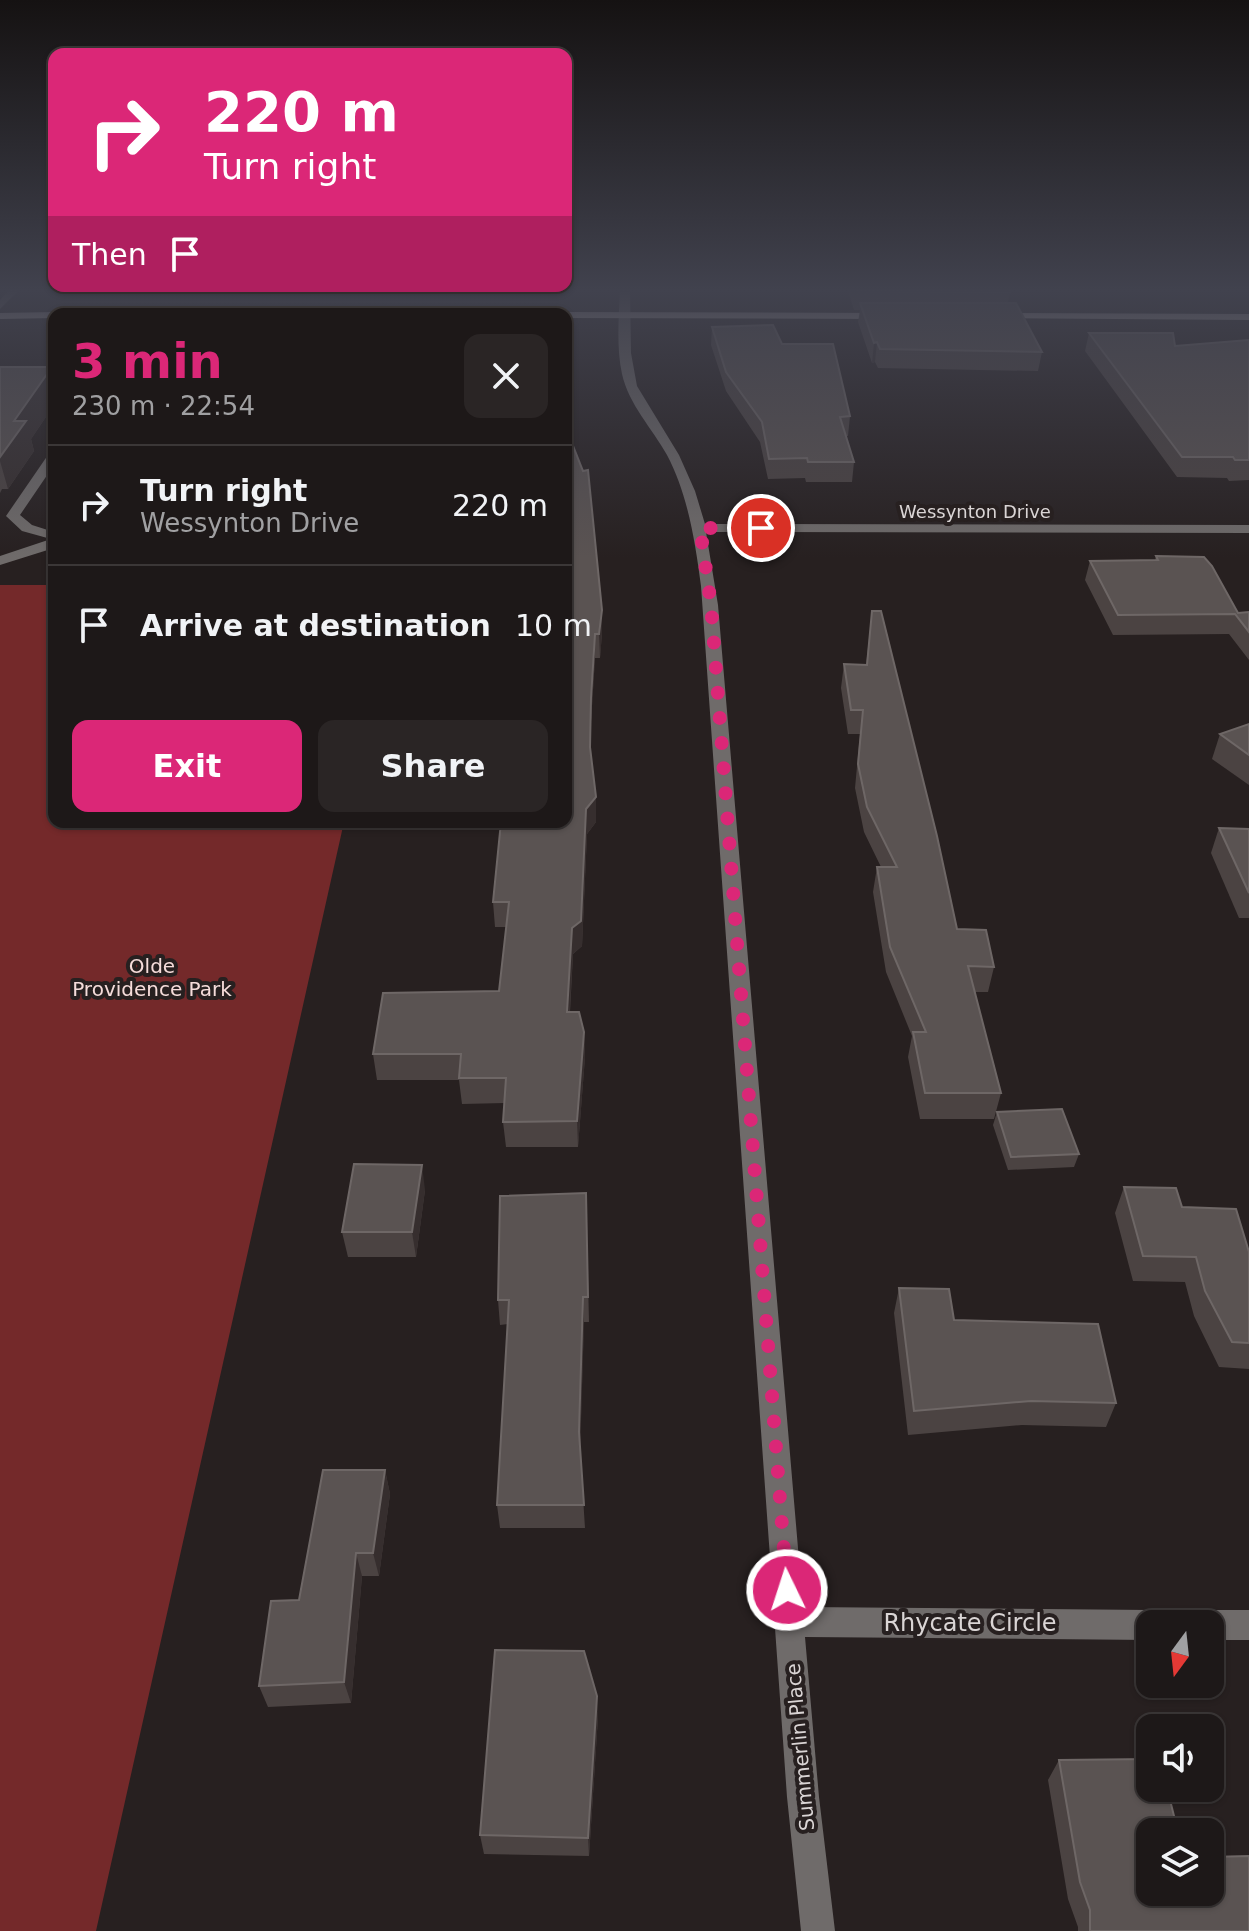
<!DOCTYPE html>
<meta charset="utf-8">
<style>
:root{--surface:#1d1818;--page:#2a2525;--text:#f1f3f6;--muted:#a0a0a2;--line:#3b3737;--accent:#db2777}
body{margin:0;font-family:"DejaVu Sans",sans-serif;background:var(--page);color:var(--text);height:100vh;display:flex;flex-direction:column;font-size:30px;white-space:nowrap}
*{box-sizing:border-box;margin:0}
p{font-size:26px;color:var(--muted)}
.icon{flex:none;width:44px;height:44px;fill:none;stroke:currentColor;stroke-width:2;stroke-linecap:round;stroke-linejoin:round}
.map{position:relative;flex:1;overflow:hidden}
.drawer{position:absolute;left:48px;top:308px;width:524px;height:520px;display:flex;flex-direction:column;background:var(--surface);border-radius:16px;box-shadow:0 2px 6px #0004,0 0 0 2px var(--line)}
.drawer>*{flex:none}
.hud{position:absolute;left:48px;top:48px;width:524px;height:244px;border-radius:16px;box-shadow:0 2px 6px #0004,0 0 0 2px var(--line);background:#db2777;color:#fff;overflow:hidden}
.needle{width:52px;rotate:195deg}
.fabs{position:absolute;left:1136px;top:1610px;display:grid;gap:16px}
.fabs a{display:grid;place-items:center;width:88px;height:88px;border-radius:16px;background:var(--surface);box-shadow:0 2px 6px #0004,0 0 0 2px var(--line);font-size:40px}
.pin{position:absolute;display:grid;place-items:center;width:68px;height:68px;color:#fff;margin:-34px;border:4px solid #fff;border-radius:50%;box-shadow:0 2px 8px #0007}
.me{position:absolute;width:88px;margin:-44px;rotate:356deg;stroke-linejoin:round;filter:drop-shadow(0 0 6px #0008)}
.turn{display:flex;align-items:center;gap:28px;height:168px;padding:0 24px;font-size:36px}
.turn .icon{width:104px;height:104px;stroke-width:2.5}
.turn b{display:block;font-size:56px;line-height:68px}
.then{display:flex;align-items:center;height:76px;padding:0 24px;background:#0003;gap:16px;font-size:30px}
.round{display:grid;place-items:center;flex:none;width:84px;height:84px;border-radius:16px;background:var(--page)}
.headline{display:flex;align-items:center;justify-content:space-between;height:136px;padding:0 24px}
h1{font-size:48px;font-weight:700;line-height:60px;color:var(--accent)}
.cta{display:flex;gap:16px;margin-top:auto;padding:16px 24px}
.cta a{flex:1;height:92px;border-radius:16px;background:var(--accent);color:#fff;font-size:32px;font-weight:700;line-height:92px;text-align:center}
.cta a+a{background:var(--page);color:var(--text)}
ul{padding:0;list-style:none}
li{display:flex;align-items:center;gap:24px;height:120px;padding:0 24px;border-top:2px solid var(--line)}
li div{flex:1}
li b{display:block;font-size:30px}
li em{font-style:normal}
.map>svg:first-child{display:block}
.green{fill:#74292a}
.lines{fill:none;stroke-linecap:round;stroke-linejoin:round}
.minor{fill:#6f6b6a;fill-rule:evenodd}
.major{fill:#bdb5b4;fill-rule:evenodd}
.wall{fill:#4b4342}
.shaded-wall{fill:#362e2e}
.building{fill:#5a5352;stroke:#6e6766;stroke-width:2}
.route{stroke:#db2777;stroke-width:14;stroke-dasharray:0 25.2}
.labels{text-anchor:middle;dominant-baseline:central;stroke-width:8;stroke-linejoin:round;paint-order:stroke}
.far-street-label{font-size:18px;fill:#dad5d5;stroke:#272020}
.park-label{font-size:20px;fill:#f5dcda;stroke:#272020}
.street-label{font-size:20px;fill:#dad5d5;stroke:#272020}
.near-street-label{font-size:24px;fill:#dad5d5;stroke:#272020}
</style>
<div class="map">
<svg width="1249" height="1931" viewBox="0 0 1249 1931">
<rect width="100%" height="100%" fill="#272020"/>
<path class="green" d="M 0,585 L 54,585 L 54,822 L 344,822 L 96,1931 L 0,1931 Z"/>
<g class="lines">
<g class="minor">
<path d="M 11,288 L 21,288 L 0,309 L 0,300 Z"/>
<path d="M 620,288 L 630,288 L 631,353 L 637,386 L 679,455 L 695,491 L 705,524 L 1249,525 L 1249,533 L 706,532 L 718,605 L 803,1607 L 1150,1610 L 1160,1615 L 1164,1624 L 1150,1624 L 1150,1640 L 805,1637 L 819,1797 L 835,1931 L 801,1931 L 787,1797 L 701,586 C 695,541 688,495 667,455 C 652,428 629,405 622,374 C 616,346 619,316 620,288 Z"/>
<path d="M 54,451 L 54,465 L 20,515 L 32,525 L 54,532 L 54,548 L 0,565 L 0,556 L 51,539 L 22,531 L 6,516 L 50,452 Z"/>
<path d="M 1210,1610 L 1249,1610 L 1249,1640 L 1210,1640 L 1210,1624 L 1196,1624 L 1200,1615 Z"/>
</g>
<g class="major">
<path d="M 566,312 L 885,313 L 890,316 L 885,319 L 566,318 L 566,314 L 561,314 Z"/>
<path d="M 0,313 L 54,312 L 59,314 L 54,314 L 54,318 L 0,319 Z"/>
<path d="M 997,313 L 1249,314 L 1249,320 L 993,318 L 992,316 Z"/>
</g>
</g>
<g class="wall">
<path d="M 847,288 L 1008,288 L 1010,292 L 1008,303 L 1042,352 L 1038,371 L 878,368 L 875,362 L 872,363 L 858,322 L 860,310 L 854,310 Z"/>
<path d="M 712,327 L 782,344 L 850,416 L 848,436 L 846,436 L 854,462 L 852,482 L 806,482 L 805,478 L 768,479 L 760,442 L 726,391 L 711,345 Z"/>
<path d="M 1089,333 L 1175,346 L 1249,340 L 1249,480 L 1229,481 L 1227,478 L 1177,477 L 1085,351 Z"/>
<path d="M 0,367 L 52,367 L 54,373 L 54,405 L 31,439 L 34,451 L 8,489 L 2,489 L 0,493 Z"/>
<path d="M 566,428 L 602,610 L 602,633 L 600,658 L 595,658 L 591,722 L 591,753 L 596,797 L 596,822 L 587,834 L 582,946 L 573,954 L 570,1012 L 584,1032 L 585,1057 L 578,1147 L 506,1147 L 503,1122 L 505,1103 L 462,1104 L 459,1080 L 377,1080 L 373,1054 L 499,991 L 506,927 L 495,927 L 493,902 L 566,822 Z"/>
<path d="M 1156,556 L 1238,613 L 1249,612 L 1249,660 L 1229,634 L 1113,635 L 1085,580 L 1090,561 L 1155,560 Z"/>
<path d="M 872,611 L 957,929 L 994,967 L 988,992 L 974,992 L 1001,1093 L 994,1119 L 920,1119 L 908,1057 L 912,1036 L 886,972 L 873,892 L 877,867 L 881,867 L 864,832 L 855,788 L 860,734 L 848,734 L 841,688 L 844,664 L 866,665 Z"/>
<path d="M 1249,724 L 1249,785 L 1212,759 L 1220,734 Z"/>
<path d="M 1219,828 L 1249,829 L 1249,918 L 1239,918 L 1211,853 Z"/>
<path d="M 997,1112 L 1079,1154 L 1074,1167 L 1008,1170 L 993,1125 Z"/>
<path d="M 1124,1187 L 1182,1207 L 1249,1252 L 1249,1369 L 1219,1367 L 1194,1316 L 1185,1282 L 1133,1281 L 1115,1213 Z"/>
<path d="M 425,1190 L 416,1257 L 348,1257 L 342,1232 Z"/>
<path d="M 586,1193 L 589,1322 L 584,1322 L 580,1449 L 585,1528 L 500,1528 L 497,1505 L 508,1324 L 500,1325 L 498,1300 Z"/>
<path d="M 899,1288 L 954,1320 L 1116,1403 L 1106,1427 L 1022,1425 L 908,1435 L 894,1313 Z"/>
<path d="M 385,1470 L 390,1494 L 379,1576 L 362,1576 L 351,1703 L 268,1707 L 259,1686 L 299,1600 Z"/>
<path d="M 598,1717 L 589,1856 L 484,1854 L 480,1835 Z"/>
<path d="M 1059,1760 L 1150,1892 L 1249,1931 L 1078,1931 L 1078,1927 L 1068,1899 L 1048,1780 Z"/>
</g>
<g class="shaded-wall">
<path d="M 877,342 L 875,362 L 872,363 L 874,343 Z"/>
<path d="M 52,367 L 54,373 L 54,405 L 31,439 L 34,451 L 8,489 L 0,461 L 0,457 L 14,421 Z"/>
<path d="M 602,610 L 602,633 L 600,658 L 599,634 Z"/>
<path d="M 595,634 L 595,658 L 591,722 L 591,772 L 591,698 Z"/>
<path d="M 596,797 L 596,822 L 587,834 L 582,946 L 573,954 L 568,1038 L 567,1012 L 572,928 L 586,809 Z"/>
<path d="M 584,1032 L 585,1057 L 578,1147 L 577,1121 Z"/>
<path d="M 422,1165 L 425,1190 L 416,1257 L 412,1232 Z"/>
<path d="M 583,1297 L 584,1322 L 580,1456 L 579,1432 Z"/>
<path d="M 385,1470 L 390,1494 L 379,1576 L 373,1553 Z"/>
<path d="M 356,1553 L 362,1576 L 351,1703 L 344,1682 Z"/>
<path d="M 597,1696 L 598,1717 L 589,1856 L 588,1838 Z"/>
</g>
<g class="building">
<path d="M 855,288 L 1008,288 L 1010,292 L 856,291 Z"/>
<path d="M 860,303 L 1016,303 L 1042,352 L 880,349 L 877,342 L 874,343 Z"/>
<path d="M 773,325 L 782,344 L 833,344 L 850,416 L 840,417 L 854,462 L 808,462 L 807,458 L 769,459 L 762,422 L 726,372 L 712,327 Z"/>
<path d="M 1089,333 L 1173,333 L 1175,346 L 1249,340 L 1249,460 L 1235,460 L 1233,457 L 1182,457 Z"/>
<path d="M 0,367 L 52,367 L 14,421 L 26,421 L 0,457 Z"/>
<path d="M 566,428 L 583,471 L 588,470 L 602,610 L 599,634 L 595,634 L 591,698 L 590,747 L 596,797 L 586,809 L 581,921 L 572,928 L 567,1012 L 579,1012 L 584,1032 L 577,1121 L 503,1122 L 506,1078 L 459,1078 L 461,1054 L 373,1054 L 383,993 L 499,991 L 509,902 L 493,902 L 501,822 L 566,822 Z"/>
<path d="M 1156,556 L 1204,557 L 1212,566 L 1238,613 L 1249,612 L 1249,632 L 1235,614 L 1118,615 L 1090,561 L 1158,560 Z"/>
<path d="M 872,611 L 881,611 L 937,836 L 957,929 L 986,930 L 994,967 L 968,966 L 1001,1093 L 925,1093 L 913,1032 L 926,1032 L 890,947 L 877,867 L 897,867 L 867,807 L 858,764 L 863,710 L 851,710 L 844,664 L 867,665 Z"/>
<path d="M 1249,724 L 1249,755 L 1220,734 Z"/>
<path d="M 1219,828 L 1249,829 L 1249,893 Z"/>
<path d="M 1062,1109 L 1079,1154 L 1011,1157 L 997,1112 Z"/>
<path d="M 354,1164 L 422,1165 L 412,1232 L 342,1232 Z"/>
<path d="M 1124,1187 L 1176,1188 L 1182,1207 L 1236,1209 L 1249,1252 L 1249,1343 L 1232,1342 L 1205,1291 L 1196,1257 L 1143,1256 Z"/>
<path d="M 586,1193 L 588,1297 L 583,1297 L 579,1432 L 584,1505 L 497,1505 L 509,1300 L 498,1300 L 500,1196 Z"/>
<path d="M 899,1288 L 949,1289 L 954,1320 L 1098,1324 L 1116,1403 L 1031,1401 L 914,1411 Z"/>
<path d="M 323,1470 L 385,1470 L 373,1553 L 356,1553 L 344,1682 L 259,1686 L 271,1601 L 299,1600 Z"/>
<path d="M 495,1650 L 584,1651 L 597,1696 L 588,1838 L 480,1835 Z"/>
<path d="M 1150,1759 L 1150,1788 L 1167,1788 L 1178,1832 L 1150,1832 L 1150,1892 L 1210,1892 L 1210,1857 L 1249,1856 L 1249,1931 L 1090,1931 L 1090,1910 L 1080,1882 L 1059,1760 Z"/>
</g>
<linearGradient id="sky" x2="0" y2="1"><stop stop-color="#151212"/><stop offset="0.52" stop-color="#41424e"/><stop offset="1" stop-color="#41424e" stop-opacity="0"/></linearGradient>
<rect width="1249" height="558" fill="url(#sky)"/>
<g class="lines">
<path class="route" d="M 761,528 L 700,528 L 711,605 L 787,1590"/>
</g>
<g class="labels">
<g class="far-street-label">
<text x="975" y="511">Wessynton Drive</text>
</g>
<g class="park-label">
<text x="152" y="966">Olde<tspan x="152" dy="23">Providence Park</tspan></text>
</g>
<g class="street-label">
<text transform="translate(800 1747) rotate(-95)">Summerlin Place</text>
</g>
<g class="near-street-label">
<text x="970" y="1623">Rhycate Circle</text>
</g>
</g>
</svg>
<div class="fabs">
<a><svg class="needle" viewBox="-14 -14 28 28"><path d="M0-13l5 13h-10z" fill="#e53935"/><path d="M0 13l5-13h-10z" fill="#a0a0a2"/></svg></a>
<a><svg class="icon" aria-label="sound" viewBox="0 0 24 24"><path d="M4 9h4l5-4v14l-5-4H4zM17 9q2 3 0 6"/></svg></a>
<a><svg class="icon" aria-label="layers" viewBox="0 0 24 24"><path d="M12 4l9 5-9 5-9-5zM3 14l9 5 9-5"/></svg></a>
</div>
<div class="pin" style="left:761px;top:528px;background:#d93025"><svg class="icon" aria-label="arrive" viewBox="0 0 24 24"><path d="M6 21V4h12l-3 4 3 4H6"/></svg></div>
<svg class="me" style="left:787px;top:1590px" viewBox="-20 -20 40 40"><circle r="17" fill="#db2777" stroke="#fff" stroke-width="3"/><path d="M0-11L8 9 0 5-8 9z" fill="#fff"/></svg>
<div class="hud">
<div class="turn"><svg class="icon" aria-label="right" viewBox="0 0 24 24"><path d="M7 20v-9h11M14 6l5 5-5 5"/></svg><div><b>220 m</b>Turn right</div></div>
<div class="then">Then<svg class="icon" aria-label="arrive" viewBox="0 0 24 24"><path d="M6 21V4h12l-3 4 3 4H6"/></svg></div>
</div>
<section class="drawer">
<div class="headline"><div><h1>3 min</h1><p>230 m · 22:54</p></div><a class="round"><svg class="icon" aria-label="close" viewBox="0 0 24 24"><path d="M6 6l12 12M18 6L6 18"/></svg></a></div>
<ul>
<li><svg class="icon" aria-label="right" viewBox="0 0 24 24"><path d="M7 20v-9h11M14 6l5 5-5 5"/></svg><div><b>Turn right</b><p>Wessynton Drive</p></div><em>220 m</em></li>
<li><svg class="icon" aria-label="arrive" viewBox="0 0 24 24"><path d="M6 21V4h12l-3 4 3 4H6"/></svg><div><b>Arrive at destination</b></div><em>10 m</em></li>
</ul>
<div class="cta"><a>Exit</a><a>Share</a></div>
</section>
</div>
